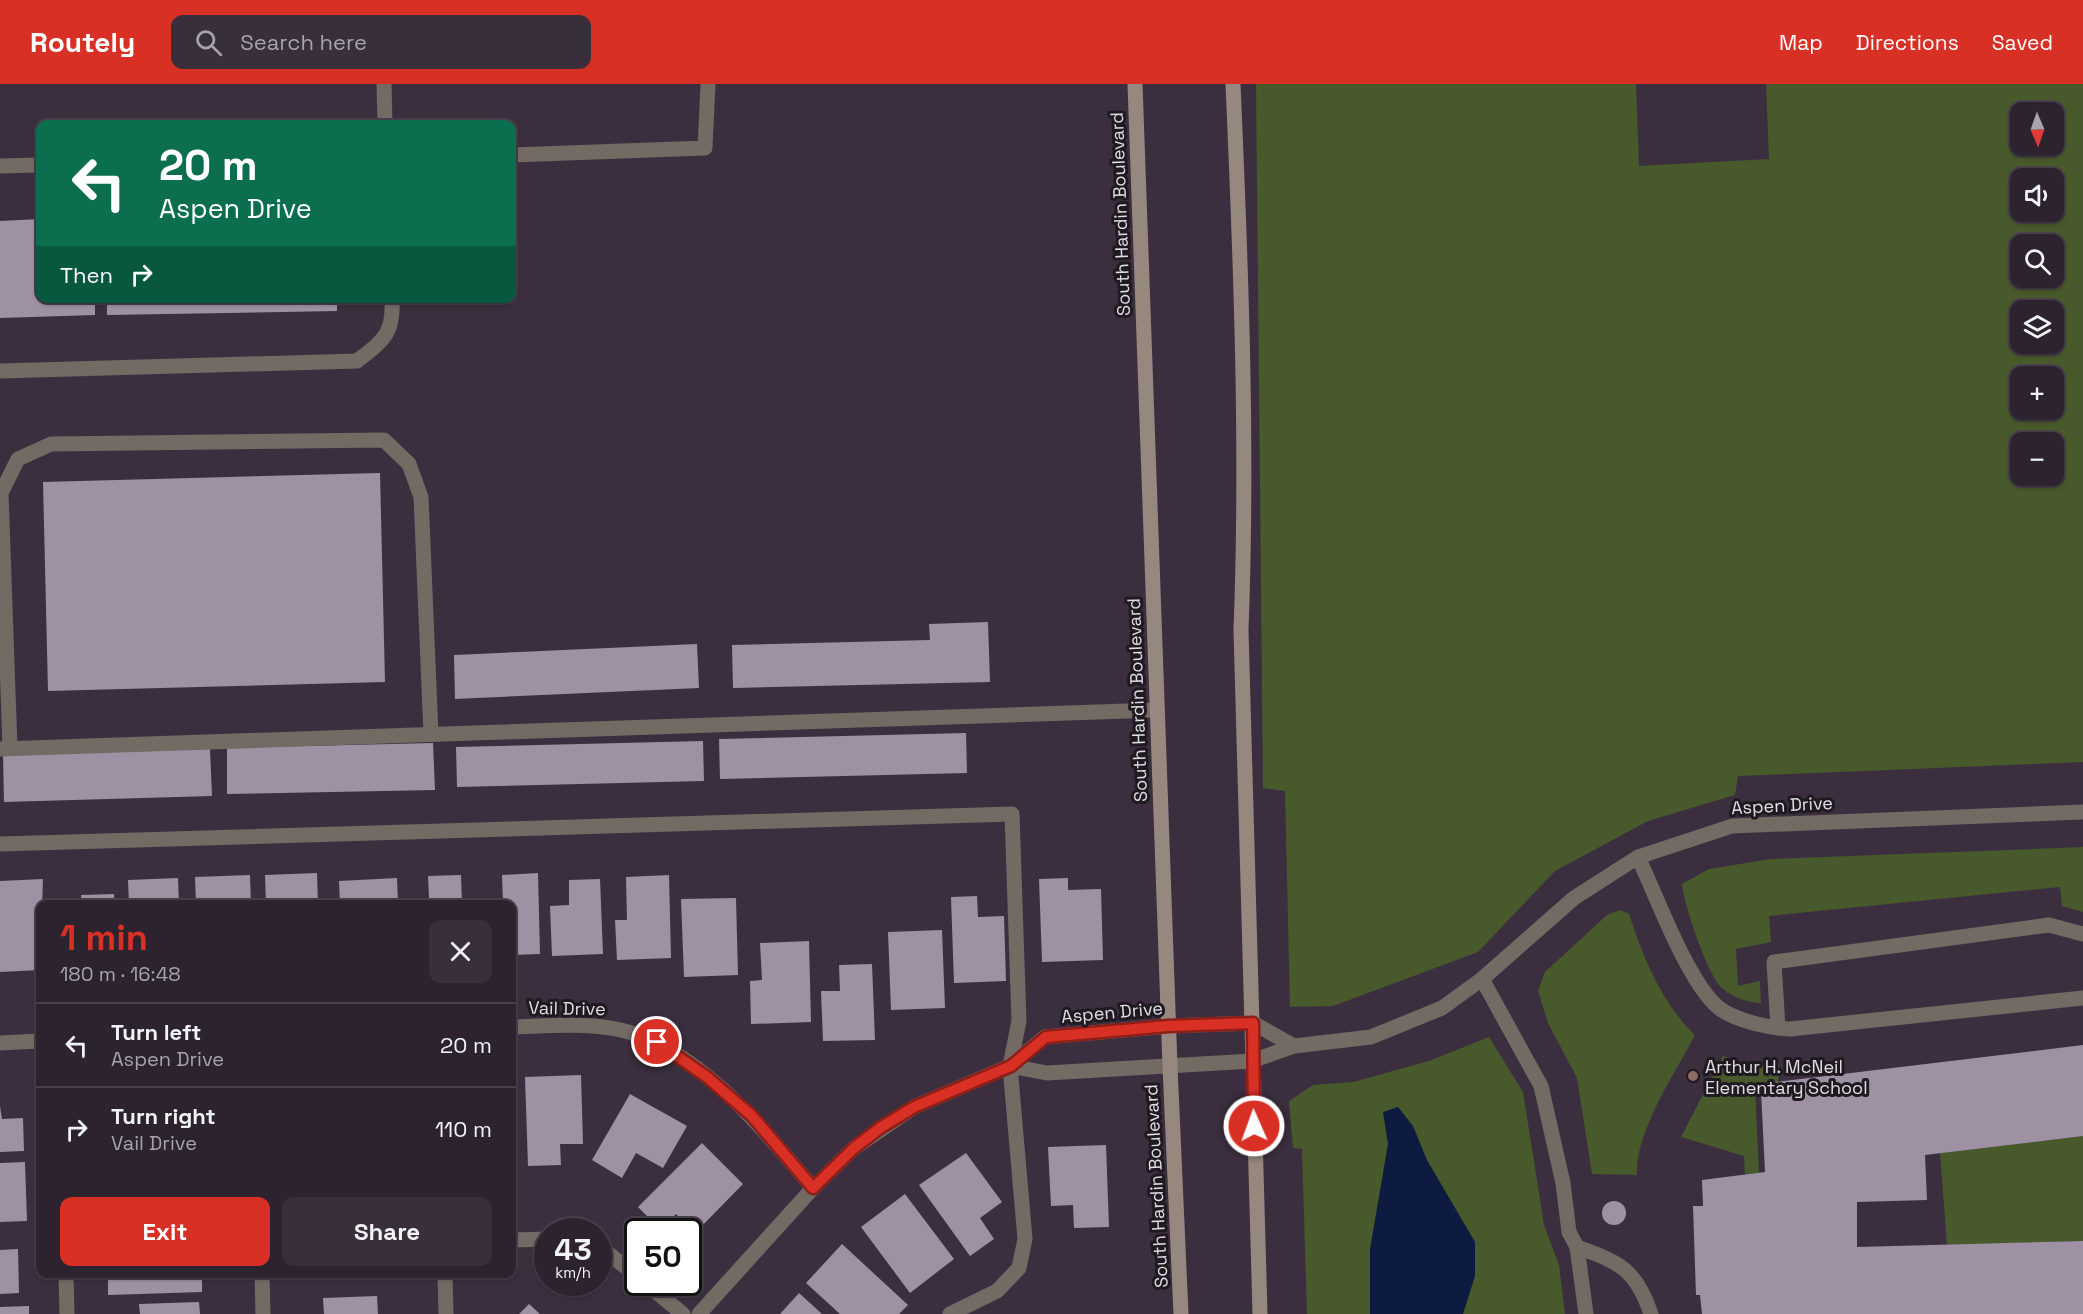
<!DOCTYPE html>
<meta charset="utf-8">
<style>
:root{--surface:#2c232f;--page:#382f3b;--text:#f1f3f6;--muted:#a6a4aa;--line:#48404b;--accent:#d93025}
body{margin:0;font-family:"Space Grotesk",sans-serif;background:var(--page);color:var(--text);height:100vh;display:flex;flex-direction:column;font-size:22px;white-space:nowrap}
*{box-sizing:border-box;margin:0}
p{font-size:20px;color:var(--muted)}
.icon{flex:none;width:33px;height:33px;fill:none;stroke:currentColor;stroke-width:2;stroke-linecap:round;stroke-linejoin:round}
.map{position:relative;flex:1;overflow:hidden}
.side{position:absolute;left:36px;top:816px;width:480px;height:378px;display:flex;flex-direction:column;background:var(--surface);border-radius:12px;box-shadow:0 2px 4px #0004,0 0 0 2px var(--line)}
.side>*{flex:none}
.banner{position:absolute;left:36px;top:36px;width:480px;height:183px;border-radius:12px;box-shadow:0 2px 4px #0004,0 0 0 2px var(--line);background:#0b6e4f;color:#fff;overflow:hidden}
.needle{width:39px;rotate:178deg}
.fabs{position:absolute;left:2010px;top:18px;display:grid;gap:12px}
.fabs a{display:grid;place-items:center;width:54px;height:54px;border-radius:12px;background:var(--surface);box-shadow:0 2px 4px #0004,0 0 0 2px var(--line);font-size:30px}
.speed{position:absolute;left:534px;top:1134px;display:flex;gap:12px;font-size:30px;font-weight:700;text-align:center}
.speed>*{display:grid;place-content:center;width:78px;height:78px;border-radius:50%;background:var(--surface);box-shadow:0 2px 4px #0004,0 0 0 2px var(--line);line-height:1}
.speed small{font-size:15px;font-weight:400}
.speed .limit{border:3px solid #111;border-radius:9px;background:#fff;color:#111}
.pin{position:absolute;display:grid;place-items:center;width:51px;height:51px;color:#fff;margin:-26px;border:3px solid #fff;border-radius:50%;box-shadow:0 2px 6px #0007}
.me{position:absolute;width:66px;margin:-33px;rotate:358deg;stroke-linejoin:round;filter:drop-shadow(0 0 4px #0008)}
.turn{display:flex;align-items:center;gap:21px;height:126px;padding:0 24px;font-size:27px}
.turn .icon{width:78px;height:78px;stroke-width:2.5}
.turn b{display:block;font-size:42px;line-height:51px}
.then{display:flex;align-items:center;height:57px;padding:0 24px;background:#0003;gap:12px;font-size:22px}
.round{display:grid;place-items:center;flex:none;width:63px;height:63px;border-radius:12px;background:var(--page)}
.head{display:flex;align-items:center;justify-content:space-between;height:102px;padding:0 24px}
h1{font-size:36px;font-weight:800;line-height:45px;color:var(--accent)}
.button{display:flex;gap:12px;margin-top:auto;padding:12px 24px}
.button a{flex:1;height:69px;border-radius:12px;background:var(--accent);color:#fff;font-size:24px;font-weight:800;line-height:69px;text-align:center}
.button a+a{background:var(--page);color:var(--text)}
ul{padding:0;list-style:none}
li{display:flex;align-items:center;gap:18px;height:84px;padding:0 24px;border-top:2px solid var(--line)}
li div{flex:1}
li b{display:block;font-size:22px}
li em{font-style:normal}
header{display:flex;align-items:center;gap:36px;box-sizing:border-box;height:84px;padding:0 30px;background:var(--accent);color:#fff}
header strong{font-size:28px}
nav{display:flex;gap:33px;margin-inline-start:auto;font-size:21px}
.search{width:420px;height:54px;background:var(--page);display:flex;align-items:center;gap:15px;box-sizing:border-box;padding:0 21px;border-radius:12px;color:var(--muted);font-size:22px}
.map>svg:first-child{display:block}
.green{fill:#48592b;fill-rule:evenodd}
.water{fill:#0c1b3f}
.building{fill:#9f91a4}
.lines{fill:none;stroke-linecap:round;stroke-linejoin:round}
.lane{stroke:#736a64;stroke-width:15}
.street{stroke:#736a64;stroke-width:15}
.secondary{stroke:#96887f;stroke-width:15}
.route-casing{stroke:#8d1f18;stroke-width:15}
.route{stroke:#d93025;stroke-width:10}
.education-dot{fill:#8d6e63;stroke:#1f1920;stroke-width:2}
.labels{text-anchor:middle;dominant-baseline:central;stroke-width:6;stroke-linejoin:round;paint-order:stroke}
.street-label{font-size:18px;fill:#e2dbe5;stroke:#1f1920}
.poi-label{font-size:18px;fill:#e2dbe5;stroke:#1f1920;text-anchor:start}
</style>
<header>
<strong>Routely</strong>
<div class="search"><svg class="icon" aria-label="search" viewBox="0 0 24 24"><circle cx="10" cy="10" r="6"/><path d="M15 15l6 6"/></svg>Search here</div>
<nav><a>Map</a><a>Directions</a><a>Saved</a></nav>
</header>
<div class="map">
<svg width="2083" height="1230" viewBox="0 0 2083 1230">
<rect width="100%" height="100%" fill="#3b2f3f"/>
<g class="green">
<path d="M 1256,0 L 1636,0 L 1639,82 L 1769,75 L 1766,0 L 2083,0 L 2083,678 L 1738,692 L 1735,711 L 1648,737 L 1555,787 L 1478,868 L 1333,922 L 1290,923 L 1285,707 L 1263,704 ZM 2054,28 L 2054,62 L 2020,62 L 2020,28 ZM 2020,94 L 2054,94 L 2054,128 L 2020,128 ZM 2020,160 L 2054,160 L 2054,194 L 2020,194 ZM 2054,226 L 2054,260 L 2020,260 L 2020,226 ZM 2020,292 L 2054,292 L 2054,326 L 2020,326 ZM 2020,358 L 2054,358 L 2054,392 L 2020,392 Z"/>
<path d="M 2083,763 L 2083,828 L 2062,822 L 2060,803 L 1769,832 L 1771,858 L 1736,865 L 1738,902 L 1760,897 L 1761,919 C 1746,918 1730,913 1719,901 C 1706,885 1684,821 1682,800 L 1709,785 L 1771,775 Z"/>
<path d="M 1620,826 L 1629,830 C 1643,873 1662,920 1695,951 C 1675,990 1635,1047 1637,1091 L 1592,1090 L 1577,994 L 1548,939 L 1538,907 L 1545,888 L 1607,831 Z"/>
<path d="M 1489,953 L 1523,1008 L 1544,1141 L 1559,1181 L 1565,1230 L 1307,1230 L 1302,1065 L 1293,1064 L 1289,1017 L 1313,1001 L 1353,998 L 1429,977 Z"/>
<path d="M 1723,972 L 1750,982 L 1779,981 L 1778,998 L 1755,1004 L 1759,1089 L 1745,1090 L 1744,1072 L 1681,1053 Z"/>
<path d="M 2083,1052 L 2083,1157 L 1947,1161 L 1940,1069 Z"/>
</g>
<path class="water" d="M 1398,1023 L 1413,1042 L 1427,1076 L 1475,1158 L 1475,1192 L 1463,1230 L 1370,1230 L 1370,1165 L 1388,1060 L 1383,1028 Z"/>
<g class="building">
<path d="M 40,135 L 40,214 L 95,214 L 95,231 L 0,234 L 0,137 Z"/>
<path d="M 107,214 L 337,214 L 337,227 L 107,231 Z"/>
<path d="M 380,389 L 385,598 L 48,607 L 43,398 Z"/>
<path d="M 988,538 L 990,598 L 733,604 L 732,561 L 930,556 L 929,540 Z"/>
<path d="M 697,560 L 699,604 L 455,615 L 454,571 Z"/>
<path d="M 966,649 L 967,689 L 720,695 L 719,655 Z"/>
<path d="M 703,657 L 704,697 L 457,703 L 456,663 Z"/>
<path d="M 433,659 L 435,706 L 227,710 L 227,664 Z"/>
<path d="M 210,665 L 212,712 L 4,718 L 3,671 Z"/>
<path d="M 317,789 L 318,820 L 266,820 L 265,791 Z"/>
<path d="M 538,789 L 540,870 L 512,871 L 512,820 L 503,820 L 502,791 Z"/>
<path d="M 250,791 L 251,820 L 196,820 L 195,793 Z"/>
<path d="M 461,791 L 462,820 L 407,820 L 407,814 L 429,814 L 428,792 Z"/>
<path d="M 669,791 L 671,874 L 617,876 L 615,836 L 627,836 L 626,793 Z"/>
<path d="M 178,794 L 179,820 L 129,820 L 128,796 Z"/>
<path d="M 397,794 L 398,820 L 340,820 L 339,797 Z"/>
<path d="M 1068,794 L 1068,806 L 1101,805 L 1103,876 L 1042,878 L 1039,795 Z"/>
<path d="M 43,795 L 40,886 L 0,888 L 0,797 Z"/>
<path d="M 600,795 L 603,870 L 552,872 L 550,822 L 569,821 L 569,796 Z"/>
<path d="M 114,810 L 114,820 L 82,820 L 81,811 Z"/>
<path d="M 977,812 L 978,833 L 1004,832 L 1006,897 L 954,899 L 951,813 Z"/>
<path d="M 736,814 L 738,891 L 684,893 L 681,815 Z"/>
<path d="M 942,846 L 945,924 L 891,926 L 888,848 Z"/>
<path d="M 809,857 L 811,938 L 751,940 L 750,897 L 762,896 L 760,859 Z"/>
<path d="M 872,880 L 875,956 L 823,957 L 821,907 L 840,907 L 839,881 Z"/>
<path d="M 2083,961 L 2083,1052 L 1925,1071 L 1927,1116 L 1857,1118 L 1857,1163 L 2083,1157 L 2083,1230 L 1702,1230 L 1700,1211 L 1696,1211 L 1693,1122 L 1703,1122 L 1702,1096 L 1765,1088 L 1761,1007 L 1767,999 Z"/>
<path d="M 581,991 L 583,1060 L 560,1060 L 561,1081 L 528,1082 L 525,993 Z"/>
<path d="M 512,996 L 514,996 L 517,1083 L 512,1083 Z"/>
<path d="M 630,1010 L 687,1042 L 663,1084 L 636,1069 L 622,1094 L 592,1076 Z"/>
<path d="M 0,1022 L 2,1035 L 23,1034 L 24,1067 L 0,1068 Z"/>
<path d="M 702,1059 L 743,1100 L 695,1149 L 676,1130 L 661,1146 L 638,1123 Z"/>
<path d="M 1106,1061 L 1109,1143 L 1074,1144 L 1073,1121 L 1051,1122 L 1048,1063 Z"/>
<path d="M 966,1069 L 1002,1118 L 980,1134 L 994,1155 L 970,1172 L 919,1101 Z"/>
<path d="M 25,1078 L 27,1137 L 0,1138 L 0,1079 Z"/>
<path d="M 905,1110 L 954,1175 L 910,1209 L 861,1143 Z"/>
<circle cx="1614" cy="1129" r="12"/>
<path d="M 842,1160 L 908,1221 L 899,1230 L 840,1230 L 806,1199 Z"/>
<path d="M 18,1165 L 19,1209 L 0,1210 L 0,1166 Z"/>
<path d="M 108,1190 L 202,1190 L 202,1208 L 108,1211 Z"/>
<path d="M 799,1209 L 822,1230 L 780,1230 Z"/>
<path d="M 377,1212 L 378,1230 L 324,1230 L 323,1214 Z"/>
<path d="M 199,1218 L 200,1230 L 140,1230 L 139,1220 Z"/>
<path d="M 529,1220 L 540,1230 L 519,1230 Z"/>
<path d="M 29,1222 L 29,1230 L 0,1230 L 0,1223 Z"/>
</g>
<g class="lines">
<g class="lane">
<path d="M 384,0 L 385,40"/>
<path d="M 512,71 L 705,64 L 708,0"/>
<path d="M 0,82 L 40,81"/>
<path d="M 0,287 L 357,277 C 384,256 394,250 392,214"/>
<path d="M 10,664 L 1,409 L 18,375 L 51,360 L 384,356 L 409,380 L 421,413 L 431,650"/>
<path d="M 0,665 L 1157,626"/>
<path d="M 0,760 L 1012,730 L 1019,937 L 1010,982 L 1025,1155 L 1019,1184 L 997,1207 L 950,1230"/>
<path d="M 1638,773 C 1657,813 1688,899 1719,924 C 1736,937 1769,944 1790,945 L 2083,914"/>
<path d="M 1482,895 L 1541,1002 L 1563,1099 L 1569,1148 L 1577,1163 L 1586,1230"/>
<path d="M 1778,944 L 1774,878 L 2049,841 L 2083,850"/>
<path d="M 512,1156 L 548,1155"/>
<path d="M 598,1161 L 638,1193"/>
<path d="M 1577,1163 C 1619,1178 1636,1185 1651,1230"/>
<path d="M 66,1190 L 67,1230"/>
<path d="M 445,1190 L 446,1230"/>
<path d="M 644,1198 L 683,1230"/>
</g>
<g class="street">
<path d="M 512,943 C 547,942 586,938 621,946 C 698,964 764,1046 813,1104"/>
<path d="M 0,959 L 40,957"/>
<path d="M 1010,982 L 1047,989 L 1252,977 L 1294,962"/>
<path d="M 262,1190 L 263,1230"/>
<path d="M 699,1230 L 813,1104 L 854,1064 L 914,1023 L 1010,982 L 1045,953 L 1169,942 L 1253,939 L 1294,962 L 1371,953 L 1442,924 L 1482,895 L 1574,814 L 1638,773 L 1732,742 L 2083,728"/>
</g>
<g class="secondary">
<path d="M 1135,0 L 1170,982 L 1181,1230"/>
<path d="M 1233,0 C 1241,182 1248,364 1241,546 L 1260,1230"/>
</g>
</g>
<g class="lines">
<g class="route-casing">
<path id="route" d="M 657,958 L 707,993 L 752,1032 L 813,1104 L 854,1064 L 880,1044 L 914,1023 L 1011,982 L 1046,953 L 1168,942 L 1253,939 L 1254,1042"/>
</g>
<use href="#route" class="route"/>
</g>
<circle class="education-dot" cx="1693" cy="992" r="6"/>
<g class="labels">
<g class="street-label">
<text transform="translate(1120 130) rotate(-92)">South Hardin Boulevard</text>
<text transform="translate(1137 616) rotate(-92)">South Hardin Boulevard</text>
<text transform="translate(1782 721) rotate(-3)">Aspen Drive</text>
<text transform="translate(567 924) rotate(1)">Vail Drive</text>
<text transform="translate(1112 928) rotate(-5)">Aspen Drive</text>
<text transform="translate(1156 1102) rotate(-93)">South Hardin Boulevard</text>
</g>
<g class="poi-label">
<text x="1705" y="982">Arthur H. McNeil<tspan x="1705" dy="21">Elementary School</tspan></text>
</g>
</g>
</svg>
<div class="fabs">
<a><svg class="needle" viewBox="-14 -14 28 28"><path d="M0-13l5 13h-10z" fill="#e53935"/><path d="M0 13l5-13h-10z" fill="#a6a4aa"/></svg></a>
<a><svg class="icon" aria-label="sound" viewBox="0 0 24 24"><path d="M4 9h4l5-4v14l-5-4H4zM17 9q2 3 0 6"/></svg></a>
<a><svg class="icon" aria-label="search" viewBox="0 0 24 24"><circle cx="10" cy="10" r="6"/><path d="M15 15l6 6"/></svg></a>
<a><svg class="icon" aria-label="layers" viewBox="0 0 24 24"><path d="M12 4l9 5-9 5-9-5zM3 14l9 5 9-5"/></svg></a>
<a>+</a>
<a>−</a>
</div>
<div class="speed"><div>43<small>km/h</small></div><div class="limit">50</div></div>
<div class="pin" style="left:657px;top:958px;background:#d93025"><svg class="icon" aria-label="arrive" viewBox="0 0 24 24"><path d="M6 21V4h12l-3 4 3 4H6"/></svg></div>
<svg class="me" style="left:1254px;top:1042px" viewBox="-20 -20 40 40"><circle r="17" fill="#d93025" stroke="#fff" stroke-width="3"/><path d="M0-11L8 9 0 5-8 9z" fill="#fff"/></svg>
<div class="banner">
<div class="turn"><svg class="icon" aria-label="left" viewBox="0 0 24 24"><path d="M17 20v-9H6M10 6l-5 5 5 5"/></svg><div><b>20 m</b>Aspen Drive</div></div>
<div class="then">Then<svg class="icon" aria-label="right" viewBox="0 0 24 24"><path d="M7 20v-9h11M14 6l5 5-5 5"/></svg></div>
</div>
<section class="side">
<div class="head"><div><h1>1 min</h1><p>180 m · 16:48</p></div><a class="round"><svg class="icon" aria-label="close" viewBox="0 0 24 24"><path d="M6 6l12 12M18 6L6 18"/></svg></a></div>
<ul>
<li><svg class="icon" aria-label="left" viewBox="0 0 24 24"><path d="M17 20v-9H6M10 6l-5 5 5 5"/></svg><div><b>Turn left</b><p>Aspen Drive</p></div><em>20 m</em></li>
<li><svg class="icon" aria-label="right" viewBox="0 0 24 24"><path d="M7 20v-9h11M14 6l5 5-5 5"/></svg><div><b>Turn right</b><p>Vail Drive</p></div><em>110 m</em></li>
</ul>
<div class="button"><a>Exit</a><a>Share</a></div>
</section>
</div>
